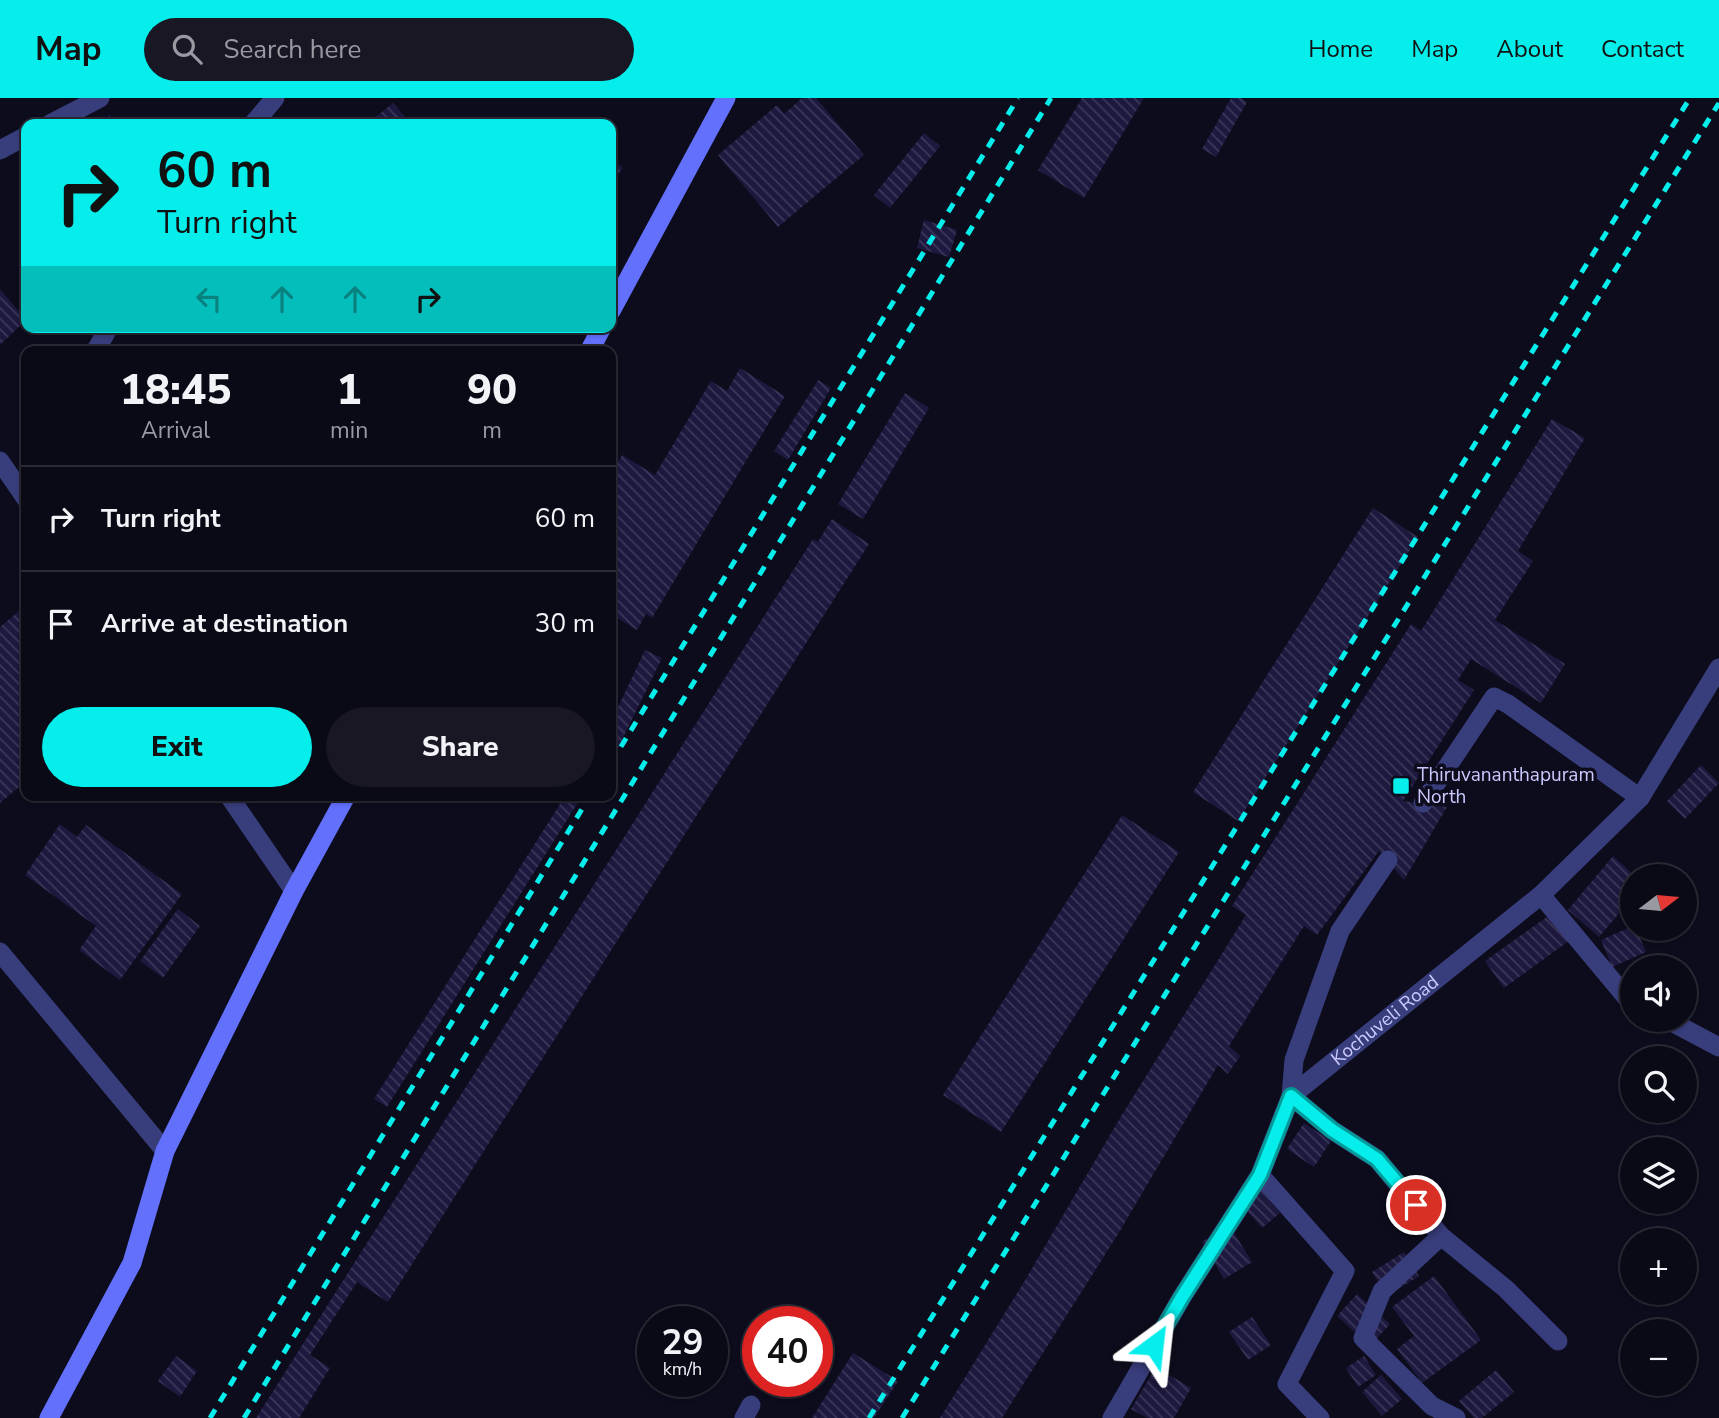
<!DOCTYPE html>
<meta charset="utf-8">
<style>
:root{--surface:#0a0916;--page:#181723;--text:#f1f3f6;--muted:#999aa1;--line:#2a2a35;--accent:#05eeeb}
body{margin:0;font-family:"Nunito Sans",sans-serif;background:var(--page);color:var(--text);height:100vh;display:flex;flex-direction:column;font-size:26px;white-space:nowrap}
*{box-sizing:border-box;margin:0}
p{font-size:23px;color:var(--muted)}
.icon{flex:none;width:38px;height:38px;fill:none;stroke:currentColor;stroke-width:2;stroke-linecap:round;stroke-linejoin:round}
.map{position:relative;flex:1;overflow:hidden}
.panel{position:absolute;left:21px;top:248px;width:595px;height:455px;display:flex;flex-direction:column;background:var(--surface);border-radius:14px;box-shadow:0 2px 5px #0004,0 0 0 2px var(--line)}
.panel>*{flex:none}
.hud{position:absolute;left:21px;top:21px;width:595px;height:214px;border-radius:14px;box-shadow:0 2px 5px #0004,0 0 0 2px var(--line);background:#05eeeb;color:#111;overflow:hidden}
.needle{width:46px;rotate:74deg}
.controls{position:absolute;left:1620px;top:766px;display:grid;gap:14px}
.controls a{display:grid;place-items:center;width:77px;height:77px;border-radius:50%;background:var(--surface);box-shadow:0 2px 5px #0004,0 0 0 2px var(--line);font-size:35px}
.speed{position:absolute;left:637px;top:1208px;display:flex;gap:14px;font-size:35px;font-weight:700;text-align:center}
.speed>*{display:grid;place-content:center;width:91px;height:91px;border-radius:50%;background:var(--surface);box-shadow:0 2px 5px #0004,0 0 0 2px var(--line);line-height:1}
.speed small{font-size:18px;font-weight:400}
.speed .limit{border:10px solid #d22;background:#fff;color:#111}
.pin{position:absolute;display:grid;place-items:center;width:60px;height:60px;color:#fff;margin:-30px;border:4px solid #fff;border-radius:50%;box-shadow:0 2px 7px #0007}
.me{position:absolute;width:77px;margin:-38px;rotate:30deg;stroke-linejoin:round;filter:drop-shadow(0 0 5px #0008)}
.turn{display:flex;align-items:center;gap:24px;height:147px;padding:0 21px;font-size:32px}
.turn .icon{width:91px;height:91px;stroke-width:2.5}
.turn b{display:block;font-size:49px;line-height:60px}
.lanes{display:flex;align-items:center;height:66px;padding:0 21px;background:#0003;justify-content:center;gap:35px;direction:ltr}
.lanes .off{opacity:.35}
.eta{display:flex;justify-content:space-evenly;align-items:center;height:119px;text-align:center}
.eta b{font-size:42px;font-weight:800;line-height:49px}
.button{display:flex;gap:14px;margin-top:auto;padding:14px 21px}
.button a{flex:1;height:80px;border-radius:42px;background:var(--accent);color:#111;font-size:28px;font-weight:800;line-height:80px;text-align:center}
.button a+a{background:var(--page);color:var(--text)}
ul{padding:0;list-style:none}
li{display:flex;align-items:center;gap:21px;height:105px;padding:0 21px;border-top:2px solid var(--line)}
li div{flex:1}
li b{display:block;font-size:26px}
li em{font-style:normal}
header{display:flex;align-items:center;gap:42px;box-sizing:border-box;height:98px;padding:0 35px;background:var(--accent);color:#111}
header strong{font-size:33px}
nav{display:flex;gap:38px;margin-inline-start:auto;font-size:24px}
.search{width:490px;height:63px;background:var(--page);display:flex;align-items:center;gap:18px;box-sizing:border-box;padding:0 24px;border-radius:38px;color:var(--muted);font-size:26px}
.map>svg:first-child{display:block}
.building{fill:url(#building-back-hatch)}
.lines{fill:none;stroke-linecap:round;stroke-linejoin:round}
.service{stroke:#383d7b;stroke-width:19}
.minor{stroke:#383d7b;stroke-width:19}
.tertiary{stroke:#383d7b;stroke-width:19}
.secondary{stroke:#6270fc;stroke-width:19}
.rail{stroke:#05eeeb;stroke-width:5;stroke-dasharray:10 9;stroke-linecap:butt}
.route-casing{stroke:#039b99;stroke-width:18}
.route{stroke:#05eeeb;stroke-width:12}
.poi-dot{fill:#05eeeb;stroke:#0d0c1d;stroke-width:2.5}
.labels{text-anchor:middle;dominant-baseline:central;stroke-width:7;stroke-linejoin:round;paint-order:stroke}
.poi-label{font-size:19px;fill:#c9c9fe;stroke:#0d0c1d;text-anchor:start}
.street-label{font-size:19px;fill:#c9c9fe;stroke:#0d0c1d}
</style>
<header>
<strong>Map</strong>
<div class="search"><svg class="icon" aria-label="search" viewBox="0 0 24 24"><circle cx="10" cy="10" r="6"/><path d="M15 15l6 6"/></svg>Search here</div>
<nav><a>Home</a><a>Map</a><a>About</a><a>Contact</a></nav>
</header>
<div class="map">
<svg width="1719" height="1320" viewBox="0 0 1719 1320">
<defs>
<pattern id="building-back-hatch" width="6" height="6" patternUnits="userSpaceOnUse" patternTransform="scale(1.75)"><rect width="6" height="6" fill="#1c183e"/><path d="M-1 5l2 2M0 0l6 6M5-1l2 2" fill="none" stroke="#3c385b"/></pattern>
</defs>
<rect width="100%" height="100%" fill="#0d0c1d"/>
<g class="building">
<path d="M 802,0 L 816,0 L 864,57 L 778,129 L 718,57 L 777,7 L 784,16 Z"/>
<path d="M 1082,0 L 1144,0 L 1084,100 L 1038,72 Z"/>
<path d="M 1231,0 L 1241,0 L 1247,4 L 1216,59 L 1202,51 Z"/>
<path d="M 393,5 L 411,26 L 367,26 Z"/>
<path d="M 110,17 L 116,26 L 96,26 Z"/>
<path d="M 924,35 L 940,48 L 890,110 L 874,97 Z"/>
<path d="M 611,60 L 623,70 L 611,85 Z"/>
<path d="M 924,122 L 957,132 L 949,159 L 917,150 Z"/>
<path d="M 0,191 L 26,222 L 0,247 Z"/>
<path d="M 740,270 L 785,298 L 652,520 L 646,516 L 637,532 L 611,516 L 611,444 L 619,430 L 611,425 L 611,375 L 622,357 L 655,377 L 711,283 L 727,293 Z"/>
<path d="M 818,282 L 831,290 L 788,362 L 774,353 Z"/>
<path d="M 905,295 L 929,310 L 863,421 L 838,406 Z"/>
<path d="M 1552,321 L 1585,340 L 1518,453 L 1533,463 L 1495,522 L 1565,566 L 1541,605 L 1471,561 L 1458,582 L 1474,592 L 1403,703 L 1447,709 L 1404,782 L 1379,753 L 1317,837 L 1304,828 L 1229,948 L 1240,958 L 1228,976 L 1218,967 L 1118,1136 L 1002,1320 L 940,1320 L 1024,1184 L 1120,1020 L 1246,817 L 1232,808 L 1411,526 L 1421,533 Z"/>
<path d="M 1373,410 L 1418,439 L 1238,723 L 1193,694 Z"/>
<path d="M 832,421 L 869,446 L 388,1204 L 357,1184 L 310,1257 L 330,1270 L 299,1320 L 256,1320 L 813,441 L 818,444 Z"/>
<path d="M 26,507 L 26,683 L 0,705 L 0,529 Z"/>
<path d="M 645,552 L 662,560 L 615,656 L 611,654 L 611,624 Z"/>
<path d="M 1701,667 L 1719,685 L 1685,721 L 1667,703 Z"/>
<path d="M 565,698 L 582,698 L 387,1009 L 374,1001 Z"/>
<path d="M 1122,717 L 1179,754 L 1001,1034 L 943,997 Z"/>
<path d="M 60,726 L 77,739 L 86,727 L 182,796 L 120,882 L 79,852 L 96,828 L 25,777 Z"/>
<path d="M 1613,758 L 1636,779 L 1633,779 L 1633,799 L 1599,839 L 1568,812 Z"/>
<path d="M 178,811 L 200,828 L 163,880 L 140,863 Z"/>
<path d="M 1551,816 L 1570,842 L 1504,890 L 1485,863 Z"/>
<path d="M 1633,828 L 1633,831 L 1636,831 L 1646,854 L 1612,869 L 1601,842 Z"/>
<path d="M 1304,1025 L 1331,1043 L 1314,1069 L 1287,1051 Z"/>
<path d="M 1259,1090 L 1280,1115 L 1262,1130 L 1241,1106 Z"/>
<path d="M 1229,1127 L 1252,1164 L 1224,1181 L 1202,1144 Z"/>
<path d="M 1404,1154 L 1419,1178 L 1387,1198 L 1372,1174 Z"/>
<path d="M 1434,1178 L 1481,1242 L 1422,1285 L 1397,1251 L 1414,1238 L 1392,1209 Z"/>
<path d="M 1357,1196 L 1390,1226 L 1370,1248 L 1337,1218 Z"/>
<path d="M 1252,1219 L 1271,1247 L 1248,1262 L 1229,1234 Z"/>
<path d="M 853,1255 L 898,1283 L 874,1320 L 812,1320 Z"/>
<path d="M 176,1258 L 197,1273 L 180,1299 L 158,1283 Z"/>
<path d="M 1364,1258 L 1376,1277 L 1358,1289 L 1346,1270 Z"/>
<path d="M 1156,1269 L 1191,1290 L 1174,1320 L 1147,1320 L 1131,1311 Z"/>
<path d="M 1496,1272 L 1514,1294 L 1482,1320 L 1474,1320 L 1459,1303 Z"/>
<path d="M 1381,1277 L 1402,1301 L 1382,1318 L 1362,1294 Z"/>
</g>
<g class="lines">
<g class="service">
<path d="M 1423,705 L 1494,599 L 1508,606 L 1640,700"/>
<path d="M 1291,998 L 1294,962 L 1340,833 L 1388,762"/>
<path d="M 744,1320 L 751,1307"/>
</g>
<g class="minor">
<path d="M 50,26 L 100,0"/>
<path d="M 253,26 L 275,0"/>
<path d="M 0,52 L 26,38"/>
<path d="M 95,254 L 109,229"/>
<path d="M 0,363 L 26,401"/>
<path d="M 229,698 L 294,793"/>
<path d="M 1541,797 L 1626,899 L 1633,903"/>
<path d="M 0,854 L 165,1053"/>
<path d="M 1668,922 L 1719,949"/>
<path d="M 1291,998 L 1332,1032 L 1377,1061 L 1441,1138 L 1506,1191 L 1558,1243"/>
<path d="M 1260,1077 L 1345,1173 L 1287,1286 L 1320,1320"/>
<path d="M 1441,1138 L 1382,1193 L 1363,1240 L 1432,1308 L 1456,1320"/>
</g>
<path class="tertiary" id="s1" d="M 1112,1320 L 1182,1199 L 1260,1077 L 1291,998 L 1541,797 L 1640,700 L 1719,570"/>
<g class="secondary">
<path d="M 611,213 L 726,0"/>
<path d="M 589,254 L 602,229"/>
<path d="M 49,1320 L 132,1165 L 165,1053 L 294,793 L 346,698"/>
</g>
<g class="rail">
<path d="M 611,665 L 1018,0"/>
<path d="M 210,1320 L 590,698"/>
<path d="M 244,1320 L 1051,0"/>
<path d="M 869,1320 L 1690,0"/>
<path d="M 902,1320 L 1719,5"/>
</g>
</g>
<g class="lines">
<g class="route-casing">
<path id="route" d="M 1154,1247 L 1182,1199 L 1260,1077 L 1291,998 L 1332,1032 L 1377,1061 L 1416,1107"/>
</g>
<use href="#route" class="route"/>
</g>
<rect class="poi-dot" x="1392" y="679" width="18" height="18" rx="3.5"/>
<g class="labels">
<g class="poi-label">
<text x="1417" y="677">Thiruvananthapuram<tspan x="1417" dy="22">North</tspan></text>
</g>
<g class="street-label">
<text stroke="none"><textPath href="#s1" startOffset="490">Kochuveli Road</textPath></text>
</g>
</g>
</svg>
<div class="controls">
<a><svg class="needle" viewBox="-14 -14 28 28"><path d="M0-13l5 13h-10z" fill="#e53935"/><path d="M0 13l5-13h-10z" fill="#999aa1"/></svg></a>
<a><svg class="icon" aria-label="sound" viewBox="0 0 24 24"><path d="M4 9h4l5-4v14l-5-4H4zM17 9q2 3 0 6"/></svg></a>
<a><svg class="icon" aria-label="search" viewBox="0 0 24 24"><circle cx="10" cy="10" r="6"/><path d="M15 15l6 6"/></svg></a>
<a><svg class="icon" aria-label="layers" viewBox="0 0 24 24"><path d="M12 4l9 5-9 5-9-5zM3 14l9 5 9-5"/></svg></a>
<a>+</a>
<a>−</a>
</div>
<div class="speed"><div>29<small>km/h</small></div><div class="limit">40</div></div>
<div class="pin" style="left:1416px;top:1107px;background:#d93025"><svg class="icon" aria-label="arrive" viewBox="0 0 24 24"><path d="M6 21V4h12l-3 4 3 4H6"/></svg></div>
<svg class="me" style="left:1154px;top:1247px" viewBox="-20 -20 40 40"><path d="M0-17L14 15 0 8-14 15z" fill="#05eeeb" stroke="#fff" stroke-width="4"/></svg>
<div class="hud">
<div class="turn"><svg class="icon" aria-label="right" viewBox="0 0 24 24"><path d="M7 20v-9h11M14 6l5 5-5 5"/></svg><div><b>60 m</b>Turn right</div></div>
<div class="lanes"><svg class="icon off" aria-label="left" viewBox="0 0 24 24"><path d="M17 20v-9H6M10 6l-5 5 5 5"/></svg><svg class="icon off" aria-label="ahead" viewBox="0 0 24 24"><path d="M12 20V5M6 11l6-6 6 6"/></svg><svg class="icon off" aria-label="ahead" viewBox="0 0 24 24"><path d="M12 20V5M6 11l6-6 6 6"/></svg><svg class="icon" aria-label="right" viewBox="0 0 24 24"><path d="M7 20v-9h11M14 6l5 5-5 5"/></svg></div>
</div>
<section class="panel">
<div class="eta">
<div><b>18:45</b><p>Arrival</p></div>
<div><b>1</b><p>min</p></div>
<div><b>90</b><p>m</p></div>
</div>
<ul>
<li><svg class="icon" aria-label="right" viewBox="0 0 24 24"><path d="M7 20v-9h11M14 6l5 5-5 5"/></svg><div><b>Turn right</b></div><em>60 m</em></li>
<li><svg class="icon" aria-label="arrive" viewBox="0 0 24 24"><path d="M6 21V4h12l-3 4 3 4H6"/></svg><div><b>Arrive at destination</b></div><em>30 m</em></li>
</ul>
<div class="button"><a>Exit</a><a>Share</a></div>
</section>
</div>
